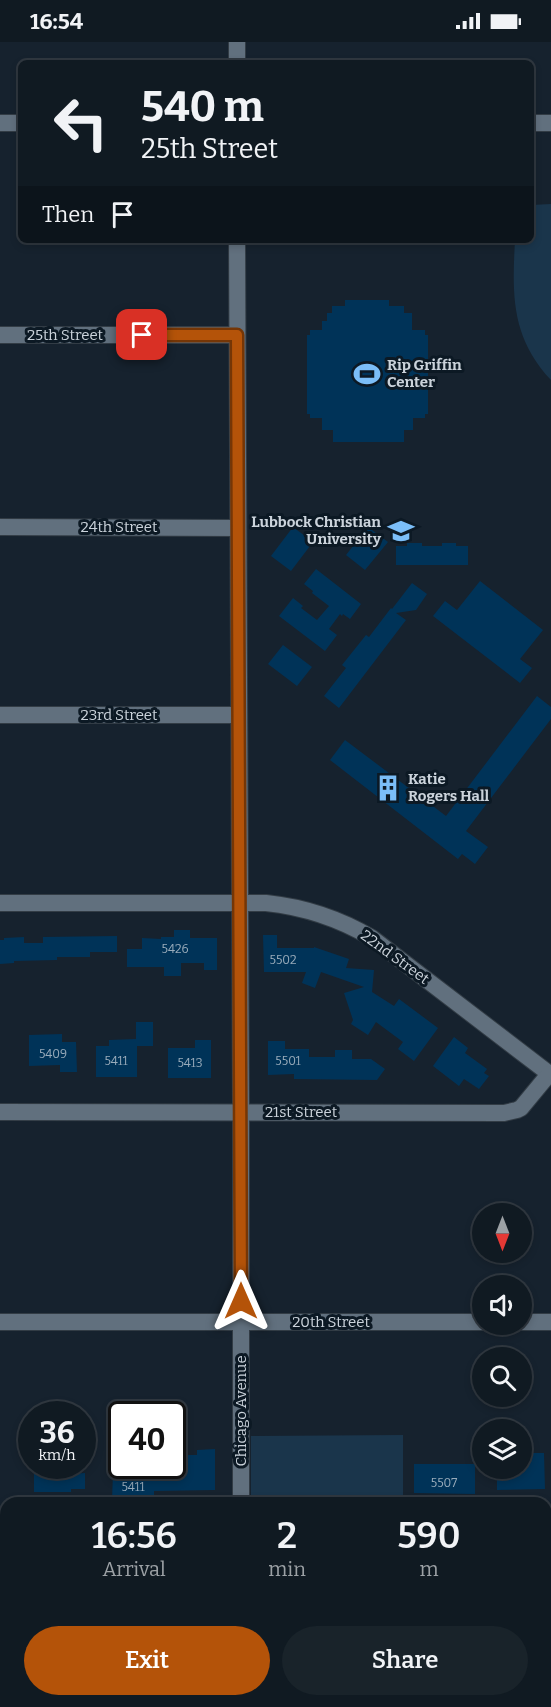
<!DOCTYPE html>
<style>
:root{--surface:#101a22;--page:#19232a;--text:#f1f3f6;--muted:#9ca1a5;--line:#303840;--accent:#b45309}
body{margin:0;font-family:Bitter,serif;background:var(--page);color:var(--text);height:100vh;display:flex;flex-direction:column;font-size:22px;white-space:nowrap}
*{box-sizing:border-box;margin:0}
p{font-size:20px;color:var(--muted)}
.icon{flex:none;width:33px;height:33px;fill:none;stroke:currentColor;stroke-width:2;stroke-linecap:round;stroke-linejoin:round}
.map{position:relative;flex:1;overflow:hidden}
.drawer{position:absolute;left:0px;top:1455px;width:552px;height:210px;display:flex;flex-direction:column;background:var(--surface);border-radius:18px 18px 0 0;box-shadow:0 3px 9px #0003,0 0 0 2px var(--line)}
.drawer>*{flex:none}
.top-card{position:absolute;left:18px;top:18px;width:516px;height:183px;border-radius:9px;box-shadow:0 3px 9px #0003,0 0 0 2px var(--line);background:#101a22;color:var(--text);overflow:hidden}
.needle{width:39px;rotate:180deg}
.tools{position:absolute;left:472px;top:1161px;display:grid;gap:12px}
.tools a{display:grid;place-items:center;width:60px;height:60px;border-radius:50%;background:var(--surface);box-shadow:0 3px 9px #0003,0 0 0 2px var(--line);font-size:30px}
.speed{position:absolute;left:18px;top:1359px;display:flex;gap:12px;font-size:30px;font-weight:700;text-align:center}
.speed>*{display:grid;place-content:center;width:78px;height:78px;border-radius:50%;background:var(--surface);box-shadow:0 3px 9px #0003,0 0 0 2px var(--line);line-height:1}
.speed small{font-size:15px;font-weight:400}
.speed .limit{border:3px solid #111;border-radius:9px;background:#fff;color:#111}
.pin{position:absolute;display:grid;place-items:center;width:51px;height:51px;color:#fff;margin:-26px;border-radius:12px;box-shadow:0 3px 9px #0006}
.me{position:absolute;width:66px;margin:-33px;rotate:0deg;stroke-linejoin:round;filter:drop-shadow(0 0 4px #0008)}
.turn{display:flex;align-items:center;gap:21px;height:126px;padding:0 24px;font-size:27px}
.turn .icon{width:78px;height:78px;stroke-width:2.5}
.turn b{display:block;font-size:42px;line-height:51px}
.then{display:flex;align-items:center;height:57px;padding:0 24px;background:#0003;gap:12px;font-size:22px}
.eta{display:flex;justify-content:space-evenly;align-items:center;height:102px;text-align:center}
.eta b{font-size:36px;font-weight:600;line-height:42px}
.cta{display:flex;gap:12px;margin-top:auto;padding:12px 24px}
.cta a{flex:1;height:69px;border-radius:36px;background:var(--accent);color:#fff;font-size:24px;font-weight:600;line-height:69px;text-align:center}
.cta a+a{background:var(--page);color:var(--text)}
.status{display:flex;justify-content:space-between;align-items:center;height:42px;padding:0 30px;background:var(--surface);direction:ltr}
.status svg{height:16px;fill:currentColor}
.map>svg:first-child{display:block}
.green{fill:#1a354b}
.building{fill:#003358}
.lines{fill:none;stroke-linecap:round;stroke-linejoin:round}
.minor-casing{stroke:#323c45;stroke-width:18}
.major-casing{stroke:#323c45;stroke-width:20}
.minor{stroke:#61707e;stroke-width:16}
.major{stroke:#5a87ad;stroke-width:18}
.route-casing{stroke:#753606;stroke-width:15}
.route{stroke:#b45309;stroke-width:10}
.labels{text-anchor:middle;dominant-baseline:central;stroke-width:6;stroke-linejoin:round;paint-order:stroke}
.number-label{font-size:12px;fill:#98abba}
.street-label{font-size:15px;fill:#cbd3db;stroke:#0c1924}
.poi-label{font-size:15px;font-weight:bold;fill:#cbd3db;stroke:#0c1924;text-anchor:start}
</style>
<div class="status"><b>16:54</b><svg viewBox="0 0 49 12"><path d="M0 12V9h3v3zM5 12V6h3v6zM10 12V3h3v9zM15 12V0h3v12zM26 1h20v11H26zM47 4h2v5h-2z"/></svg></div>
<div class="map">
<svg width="551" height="1665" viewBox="0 0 551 1665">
<rect width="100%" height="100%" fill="#16222e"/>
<g class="green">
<path d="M 551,162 L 551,338 C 511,295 512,253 515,198 L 531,198 L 531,163 Z"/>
<path d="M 403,1393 L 403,1461 L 251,1461 L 251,1394 Z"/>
</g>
<g class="building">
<path d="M 345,258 L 389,258 L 389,264 L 404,264 L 404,271 L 412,271 L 412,288 L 425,288 L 425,293 L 428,293 L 428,372 L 425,372 L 425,376 L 413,376 L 413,388 L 404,388 L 404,400 L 333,400 L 333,388 L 322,388 L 322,376 L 310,376 L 310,372 L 307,372 L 307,293 L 310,293 L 310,288 L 322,288 L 322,279 L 327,279 L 327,271 L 332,271 L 332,264 L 345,264 Z"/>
<path d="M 293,485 L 313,500 L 291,529 L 271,514 Z"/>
<path d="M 368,485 L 388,500 L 365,528 L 346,513 Z"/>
<path d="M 407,501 L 422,501 L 422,504 L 442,504 L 442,501 L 456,501 L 456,504 L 468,504 L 468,523 L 396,523 L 396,504 L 407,504 Z"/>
<path d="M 316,527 L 361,562 L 350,577 L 343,572 L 342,574 L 340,572 L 329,587 L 337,593 L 325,609 L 279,574 L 293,556 L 303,564 L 301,566 L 317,578 L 329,564 L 312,551 L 313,549 L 304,542 Z"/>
<path d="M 480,539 L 543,588 L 520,617 L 532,626 L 520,641 L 433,574 L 445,559 L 457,568 Z"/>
<path d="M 412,541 L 427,552 L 416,568 L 396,571 L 406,578 L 339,666 L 324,654 L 346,626 L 342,623 L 366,593 L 369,595 L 391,566 L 392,567 Z"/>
<path d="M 283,603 L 312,625 L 297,644 L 268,622 Z"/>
<path d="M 537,654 L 551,665 L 551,677 L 466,789 L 488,805 L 475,822 L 462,812 L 458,817 L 330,718 L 345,698 L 446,774 Z"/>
<path d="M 174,888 L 190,888 L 190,896 L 217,896 L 217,928 L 204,928 L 204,921 L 181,921 L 181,934 L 164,934 L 164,925 L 127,925 L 127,907 L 142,907 L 142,896 L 161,897 L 161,895 L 174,895 Z"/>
<path d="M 263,893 L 277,893 L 277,906 L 314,906 L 314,905 L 349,917 L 346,926 L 374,928 L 372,950 L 394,964 L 399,957 L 438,986 L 414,1019 L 398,1007 L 403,1000 L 376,980 L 368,993 L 351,982 L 353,978 L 344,951 L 364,945 L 321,930 L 315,946 L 302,941 L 306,930 L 264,930 Z"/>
<path d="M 117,894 L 117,910 L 90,910 L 90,915 L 57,915 L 57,918 L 14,919 L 14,921 L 0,922 L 0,898 L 4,898 L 4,896 L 24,895 L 24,901 L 43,901 L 43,895 Z"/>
<path d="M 136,980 L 153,980 L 153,1004 L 137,1004 L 137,1035 L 96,1035 L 96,1004 L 109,1004 L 109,998 L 136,997 Z"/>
<path d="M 62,992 L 62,1000 L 76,1000 L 77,1030 L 60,1030 L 60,1023 L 29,1024 L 29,993 Z"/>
<path d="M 454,995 L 468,1006 L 465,1011 L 487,1027 L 484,1031 L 489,1034 L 479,1047 L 464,1037 L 459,1044 L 433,1024 Z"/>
<path d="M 195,998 L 211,998 L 211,1036 L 168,1036 L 168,1006 L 195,1006 Z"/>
<path d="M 268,999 L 285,999 L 285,1007 L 309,1007 L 309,1015 L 335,1015 L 335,1008 L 352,1008 L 352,1017 L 371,1017 L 385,1027 L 377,1038 L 294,1037 L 294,1032 L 268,1033 Z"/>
<path d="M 472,1397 L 483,1397 L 483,1420 L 472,1419 Z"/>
<path d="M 215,1407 L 215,1448 L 154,1449 L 154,1455 L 151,1456 L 151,1458 L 148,1458 L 148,1461 L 119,1461 L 119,1458 L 112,1458 L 113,1430 L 131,1430 L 131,1434 L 161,1434 L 161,1430 L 165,1430 L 165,1424 L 172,1424 L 172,1413 L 197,1413 L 197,1408 Z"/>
<path d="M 525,1411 L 544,1411 L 545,1447 L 497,1448 L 497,1426 L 526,1426 Z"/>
<path d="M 414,1422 L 475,1422 L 475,1452 L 414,1451 Z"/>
<path d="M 34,1426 L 70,1426 L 70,1432 L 85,1431 L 85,1447 L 71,1447 L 71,1450 L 34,1450 Z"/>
</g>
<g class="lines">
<g class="minor-casing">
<g id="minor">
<path d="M 237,0 L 237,21"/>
<path d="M 0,81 L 21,81"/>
<path d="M 531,81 L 551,81"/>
<path d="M 237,198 L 241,1070 L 241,1461"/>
<path d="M 0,293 L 237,293"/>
<path d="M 0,485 L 238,486"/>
<path d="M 0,673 L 238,673"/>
<path d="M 0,861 L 266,861 C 304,865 340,877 372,896 L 551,1033"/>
<path d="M 0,1070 L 504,1071 L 517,1068 L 521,1066 L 549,1032"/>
<path d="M 0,1280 L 483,1280"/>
<path d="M 522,1280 L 551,1280"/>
<path d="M 0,1621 L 6,1626"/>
<path d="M 0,1660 L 6,1650"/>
<path d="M 240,1665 L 240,1659"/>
</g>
</g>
<g class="major-casing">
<g id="major">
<path d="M 0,1517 L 6,1517"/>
<path d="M 546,1517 L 551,1517"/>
</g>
</g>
<use href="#minor" class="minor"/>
<use href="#major" class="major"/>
</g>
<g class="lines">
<g class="route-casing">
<path id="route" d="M 142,293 L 237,293 L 241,1259"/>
</g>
<use href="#route" class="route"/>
</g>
<defs>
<g id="stadium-bare" transform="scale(2.07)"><path d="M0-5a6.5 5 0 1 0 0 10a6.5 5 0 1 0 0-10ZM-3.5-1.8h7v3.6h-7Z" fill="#7bbef8" stroke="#0c1924" stroke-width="2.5" paint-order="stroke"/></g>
<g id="university-bare" transform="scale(2.07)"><path d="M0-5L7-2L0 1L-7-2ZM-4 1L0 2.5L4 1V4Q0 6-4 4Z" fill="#7bbef8" stroke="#0c1924" stroke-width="2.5" paint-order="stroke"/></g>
<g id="building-bare" transform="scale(2.07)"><path d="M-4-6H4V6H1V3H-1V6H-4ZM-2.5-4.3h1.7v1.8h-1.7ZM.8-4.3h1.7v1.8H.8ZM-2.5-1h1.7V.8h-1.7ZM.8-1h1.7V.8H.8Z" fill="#7bbef8" stroke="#0c1924" stroke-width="2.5" paint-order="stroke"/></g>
</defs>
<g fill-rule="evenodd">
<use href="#stadium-bare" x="367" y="332"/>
<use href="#university-bare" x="401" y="489"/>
<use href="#building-bare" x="388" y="746"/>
</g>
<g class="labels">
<g class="number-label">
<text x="175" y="907">5426</text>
<text x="283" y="918">5502</text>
<text x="53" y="1012">5409</text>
<text x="116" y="1019">5411</text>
<text x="288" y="1019">5501</text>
<text x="190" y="1021">5413</text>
<text x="444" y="1441">5507</text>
<text x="133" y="1445">5411</text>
</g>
<g class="street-label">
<text x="65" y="293">25th Street</text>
<text x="119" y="485">24th Street</text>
<text x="119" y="673">23rd Street</text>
<text transform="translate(395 915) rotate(36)">22nd Street</text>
<text x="301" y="1070">21st Street</text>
<text x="331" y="1280">20th Street</text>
<text transform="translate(241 1369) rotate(-90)">Chicago Avenue</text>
</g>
<g class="poi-label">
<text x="387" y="323">Rip Griffin<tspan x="387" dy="17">Center</tspan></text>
<text x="381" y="480" text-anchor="end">Lubbock Christian<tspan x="381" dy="17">University</tspan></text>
<text x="408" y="737">Katie<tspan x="408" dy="17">Rogers Hall</tspan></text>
</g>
</g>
</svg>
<div class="tools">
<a><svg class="needle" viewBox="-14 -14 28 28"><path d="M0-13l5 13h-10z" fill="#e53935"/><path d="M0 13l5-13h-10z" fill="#9ca1a5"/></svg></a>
<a><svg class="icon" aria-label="sound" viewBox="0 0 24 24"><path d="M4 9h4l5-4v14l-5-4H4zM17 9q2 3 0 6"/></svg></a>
<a><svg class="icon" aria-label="search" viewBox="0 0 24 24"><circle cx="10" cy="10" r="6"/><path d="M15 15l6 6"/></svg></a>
<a><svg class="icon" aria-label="layers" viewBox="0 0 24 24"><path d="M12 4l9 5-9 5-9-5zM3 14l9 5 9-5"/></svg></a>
</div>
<div class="speed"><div>36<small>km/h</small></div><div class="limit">40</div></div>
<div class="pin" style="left:142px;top:293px;background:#d93025"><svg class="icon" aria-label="arrive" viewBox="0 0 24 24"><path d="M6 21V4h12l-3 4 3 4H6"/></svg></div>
<svg class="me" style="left:241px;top:1259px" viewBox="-20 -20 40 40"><path d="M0-17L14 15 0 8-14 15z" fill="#b45309" stroke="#fff" stroke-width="4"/></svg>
<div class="top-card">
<div class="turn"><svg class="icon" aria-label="left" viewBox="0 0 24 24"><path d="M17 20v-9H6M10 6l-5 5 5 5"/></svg><div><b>540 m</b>25th Street</div></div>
<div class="then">Then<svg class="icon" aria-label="arrive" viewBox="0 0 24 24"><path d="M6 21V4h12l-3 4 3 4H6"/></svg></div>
</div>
<section class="drawer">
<div class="eta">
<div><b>16:56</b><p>Arrival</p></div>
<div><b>2</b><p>min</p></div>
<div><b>590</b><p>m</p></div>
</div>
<div class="cta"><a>Exit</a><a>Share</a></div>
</section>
</div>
